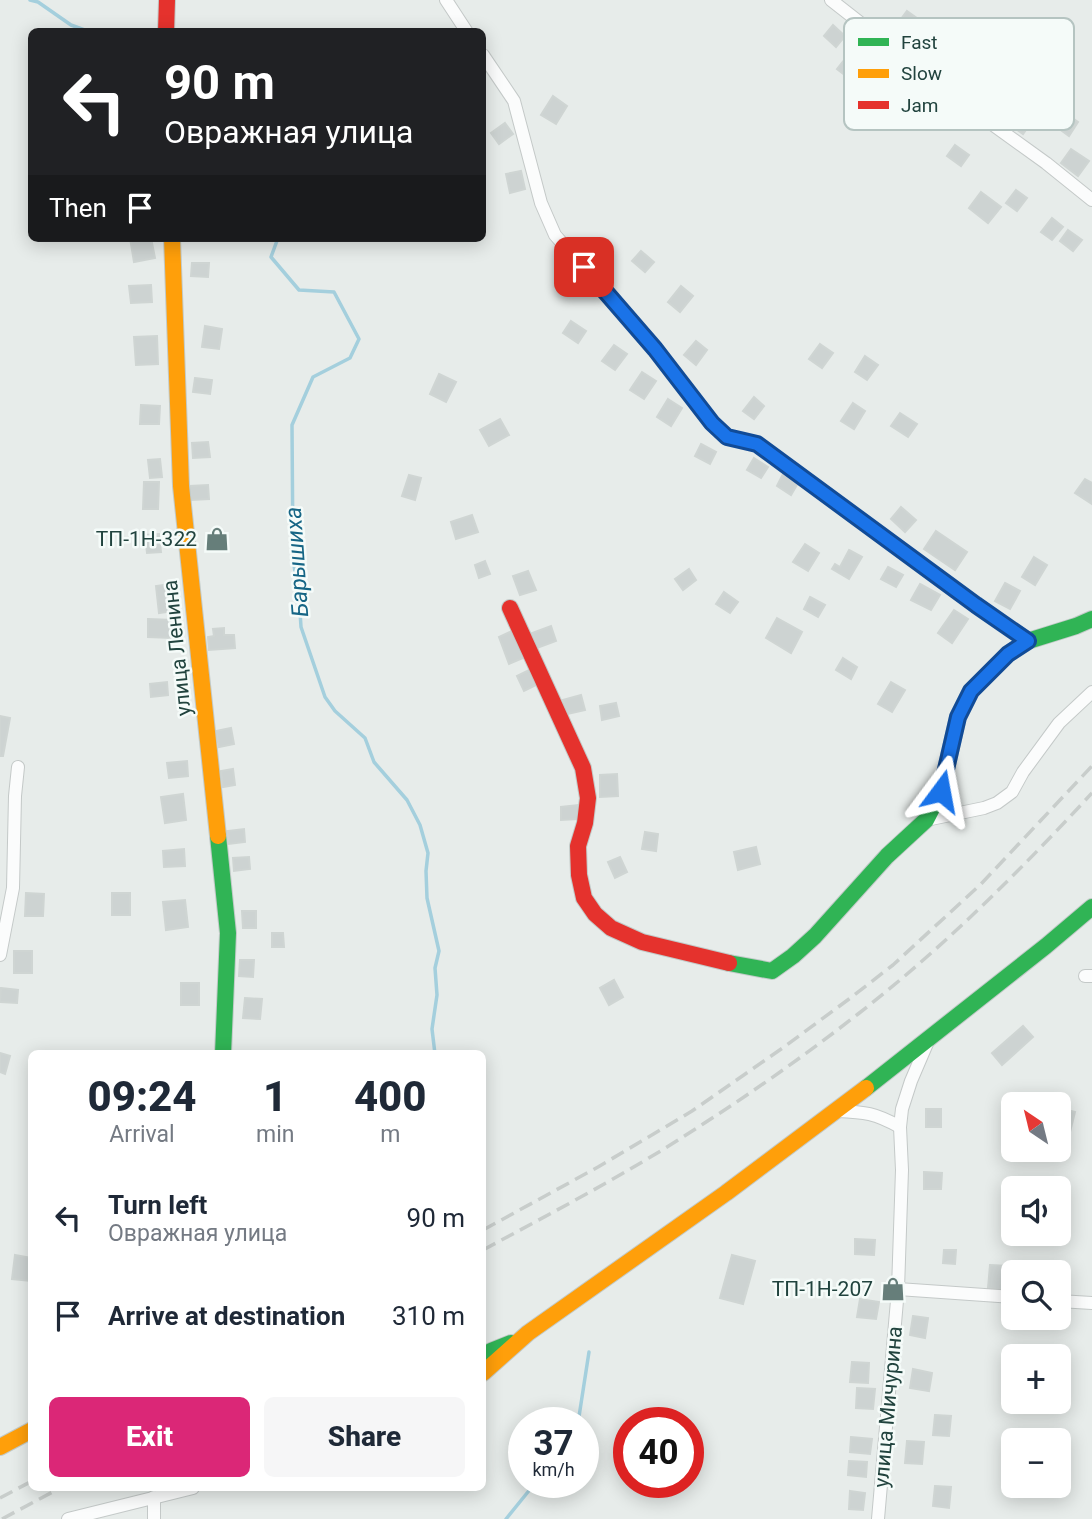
<!DOCTYPE html>
<meta charset="utf-8">
<style>
:root{--surface:#fff;--page:#f6f6f7;--text:#1f2937;--muted:#747a83;--accent:#db2777}
body{margin:0;font-family:Roboto,sans-serif;background:var(--page);color:var(--text);height:100vh;display:flex;flex-direction:column;font-size:26px;white-space:nowrap}
*{box-sizing:border-box;margin:0}
p{font-size:23px;color:var(--muted)}
.icon{flex:none;width:38px;height:38px;fill:none;stroke:currentColor;stroke-width:2;stroke-linecap:round;stroke-linejoin:round}
.map{position:relative;flex:1;overflow:hidden}
.drawer{position:absolute;left:28px;top:1050px;width:458px;height:441px;display:flex;flex-direction:column;background:var(--surface);border-radius:10px;box-shadow:0 4px 18px #0003}
.drawer>*{flex:none}
.banner{position:absolute;left:28px;top:28px;width:458px;height:214px;border-radius:10px;box-shadow:0 4px 18px #0003;background:#202124;color:#fff;overflow:hidden}
.needle{width:46px;rotate:325deg}
.tools{position:absolute;left:1001px;top:1092px;display:grid;gap:14px}
.tools a{display:grid;place-items:center;width:70px;height:70px;border-radius:10px;background:var(--surface);box-shadow:0 4px 18px #0003;font-size:35px}
.speed{position:absolute;left:508px;top:1407px;display:flex;gap:14px;font-size:35px;font-weight:700;text-align:center}
.speed>*{display:grid;place-content:center;width:91px;height:91px;border-radius:50%;background:var(--surface);box-shadow:0 4px 18px #0003;line-height:1}
.speed small{font-size:18px;font-weight:400}
.speed .limit{border:10px solid #d22;background:#fff;color:#111}
.pin{position:absolute;display:grid;place-items:center;width:60px;height:60px;color:#fff;margin:-30px;border-radius:14px;box-shadow:0 4px 10px #0006}
.me{position:absolute;width:77px;margin:-38px;rotate:13deg;stroke-linejoin:round;filter:drop-shadow(0 0 5px #0008)}
.turn{display:flex;align-items:center;gap:24px;height:147px;padding:0 21px;font-size:32px}
.turn .icon{width:91px;height:91px;stroke-width:2.5}
.turn b{display:block;font-size:49px;line-height:60px}
.then{display:flex;align-items:center;height:66px;padding:0 21px;background:#0003;gap:14px;font-size:26px}
.eta{display:flex;justify-content:space-evenly;align-items:center;height:119px;text-align:center}
.eta b{font-size:42px;font-weight:800;line-height:49px}
.cta{display:flex;gap:14px;margin-top:auto;padding:14px 21px}
.cta a{flex:1;height:80px;border-radius:10px;background:var(--accent);color:#fff;font-size:28px;font-weight:800;line-height:80px;text-align:center}
.cta a+a{background:var(--page);color:var(--text)}
ul{padding:0;list-style:none}
li{display:flex;align-items:center;gap:21px;height:98px;padding:0 21px}
li div{flex:1}
li b{display:block;font-size:26px}
li em{font-style:normal}
.map>svg:first-child{display:block}
.lines{fill:none;stroke-linecap:round;stroke-linejoin:round}
.stream{stroke:#a4cfdd;stroke-width:3.5}
.building{fill:#cdd3d2;stroke:#cfd5d3;stroke-width:2}
.street-casing{stroke:#c4c9c8;stroke-width:14}
.fast-casing{stroke:#c2cac8;stroke-width:18}
.slow-casing{stroke:#c2cac8;stroke-width:18}
.jam-casing{stroke:#c2cac8;stroke-width:18}
.street{stroke:#fbfcfc;stroke-width:12}
.fast{stroke:#30b455;stroke-width:16}
.slow{stroke:#ff9f0a;stroke-width:16}
.jam{stroke:#e5322d;stroke-width:16}
.rail{stroke:#c8cdcb;stroke-width:3.5;stroke-dasharray:14 7;stroke-linecap:butt}
.route-casing{stroke:#114b97;stroke-width:18}
.route{stroke:#1a73e8;stroke-width:12}
.labels{text-anchor:middle;dominant-baseline:central;stroke-width:5;stroke-linejoin:round;paint-order:stroke}
.poi-label{font-size:21px;fill:#21433e;stroke:#f5fbf9;text-anchor:end}
.street-label{font-size:21px;fill:#21433e;stroke:#f5fbf9}
.water-label{font-size:23px;font-style:italic;fill:#156585;stroke:#f5fbf9}
.key{fill:#f5fbf9;stroke:#b5c4c1;stroke-width:2}
.key-label{font-size:19px;fill:#21433e}
</style>
<div class="map">
<svg width="1092" height="1519" viewBox="0 0 1092 1519">
<rect width="100%" height="100%" fill="#e7ecea"/>
<g class="lines">
<g class="stream">
<path d="M 30,0 L 38,2 L 71,25 L 90,32"/>
<path d="M 278,238 L 271,257 L 299,290 L 334,292 L 359,339 L 350,358 L 313,377 L 292,425 L 293,559 L 299,596 L 301,627 L 325,697 L 335,711 L 365,738 L 374,762 L 407,800 L 420,825 L 428,853 L 426,871 L 427,898 L 439,951 L 435,968 L 437,995 L 432,1029 L 435,1054"/>
<path d="M 578,1423 L 589,1352"/>
<path d="M 506,1519 L 536,1482"/>
</g>
</g>
<g class="building">
<path d="M 907,11 L 921,21 L 908,37 L 895,27 Z"/>
<path d="M 833,25 L 845,36 L 836,47 L 824,36 Z"/>
<path d="M 849,54 L 867,69 L 855,83 L 837,69 Z"/>
<path d="M 553,96 L 567,106 L 556,124 L 541,115 Z"/>
<path d="M 1022,107 L 1035,117 L 1023,134 L 1009,124 Z"/>
<path d="M 1067,114 L 1078,122 L 1069,136 L 1058,128 Z"/>
<path d="M 505,123 L 513,134 L 499,144 L 491,133 Z"/>
<path d="M 955,145 L 969,155 L 961,166 L 947,156 Z"/>
<path d="M 1071,149 L 1089,161 L 1078,176 L 1061,163 Z"/>
<path d="M 521,171 L 525,189 L 510,193 L 506,174 Z"/>
<path d="M 1016,190 L 1027,198 L 1017,211 L 1006,203 Z"/>
<path d="M 981,192 L 1001,207 L 988,223 L 969,208 Z"/>
<path d="M 1052,218 L 1063,227 L 1052,240 L 1041,232 Z"/>
<path d="M 1068,230 L 1082,240 L 1073,251 L 1060,241 Z"/>
<path d="M 130,238 L 151,238 L 155,258 L 134,262 Z"/>
<path d="M 641,251 L 654,262 L 645,272 L 632,261 Z"/>
<path d="M 192,263 L 209,263 L 208,277 L 191,276 Z"/>
<path d="M 151,285 L 152,302 L 131,303 L 129,286 Z"/>
<path d="M 681,286 L 693,296 L 680,312 L 668,302 Z"/>
<path d="M 571,321 L 586,331 L 578,343 L 563,333 Z"/>
<path d="M 205,326 L 222,329 L 219,349 L 202,347 Z"/>
<path d="M 157,336 L 158,364 L 136,365 L 134,337 Z"/>
<path d="M 696,341 L 707,350 L 696,365 L 684,355 Z"/>
<path d="M 820,344 L 833,353 L 822,368 L 809,359 Z"/>
<path d="M 614,345 L 627,354 L 615,370 L 602,361 Z"/>
<path d="M 865,356 L 878,365 L 867,380 L 855,372 Z"/>
<path d="M 642,372 L 656,381 L 644,399 L 630,390 Z"/>
<path d="M 439,374 L 456,382 L 446,402 L 430,394 Z"/>
<path d="M 195,378 L 212,380 L 210,394 L 193,392 Z"/>
<path d="M 754,397 L 764,406 L 754,419 L 743,411 Z"/>
<path d="M 668,399 L 682,408 L 671,426 L 657,417 Z"/>
<path d="M 853,403 L 865,411 L 854,429 L 841,421 Z"/>
<path d="M 141,405 L 160,406 L 159,424 L 140,424 Z"/>
<path d="M 900,413 L 917,424 L 908,437 L 891,426 Z"/>
<path d="M 500,419 L 509,435 L 489,446 L 480,430 Z"/>
<path d="M 208,442 L 210,457 L 193,458 L 192,443 Z"/>
<path d="M 701,444 L 716,452 L 710,464 L 695,456 Z"/>
<path d="M 754,458 L 768,467 L 761,478 L 747,470 Z"/>
<path d="M 160,459 L 162,477 L 150,478 L 148,460 Z"/>
<path d="M 783,474 L 798,483 L 791,495 L 777,486 Z"/>
<path d="M 409,475 L 421,478 L 415,500 L 402,496 Z"/>
<path d="M 1085,479 L 1092,483 L 1092,504 L 1075,493 Z"/>
<path d="M 144,482 L 159,482 L 158,509 L 143,509 Z"/>
<path d="M 208,485 L 209,499 L 191,500 L 190,486 Z"/>
<path d="M 901,507 L 916,520 L 905,532 L 891,519 Z"/>
<path d="M 472,515 L 478,532 L 456,539 L 451,522 Z"/>
<path d="M 936,531 L 967,552 L 955,570 L 924,549 Z"/>
<path d="M 159,534 L 161,552 L 147,553 L 145,535 Z"/>
<path d="M 805,544 L 819,553 L 808,571 L 793,562 Z"/>
<path d="M 849,550 L 862,557 L 849,579 L 832,569 L 835,564 L 840,567 Z"/>
<path d="M 1034,557 L 1047,565 L 1035,585 L 1022,577 Z"/>
<path d="M 485,561 L 490,574 L 479,578 L 475,565 Z"/>
<path d="M 888,567 L 903,575 L 896,587 L 881,579 Z"/>
<path d="M 689,569 L 696,580 L 683,590 L 675,579 Z"/>
<path d="M 528,571 L 536,590 L 520,595 L 513,576 Z"/>
<path d="M 1005,583 L 1020,591 L 1010,609 L 995,601 Z"/>
<path d="M 171,584 L 174,611 L 159,613 L 156,586 Z"/>
<path d="M 920,584 L 940,595 L 931,610 L 911,600 Z"/>
<path d="M 724,592 L 738,602 L 730,613 L 716,604 Z"/>
<path d="M 810,597 L 825,605 L 818,617 L 804,609 Z"/>
<path d="M 954,610 L 968,619 L 952,643 L 938,633 Z"/>
<path d="M 777,618 L 802,632 L 791,653 L 766,638 Z"/>
<path d="M 148,619 L 173,620 L 172,638 L 148,637 Z"/>
<path d="M 551,626 L 556,641 L 537,648 L 532,633 Z"/>
<path d="M 224,628 L 224,635 L 234,635 L 235,648 L 209,650 L 208,637 L 214,636 L 213,629 Z"/>
<path d="M 512,631 L 523,658 L 509,664 L 499,637 Z"/>
<path d="M 843,658 L 857,667 L 851,679 L 836,670 Z"/>
<path d="M 529,670 L 536,685 L 524,691 L 517,676 Z"/>
<path d="M 167,682 L 168,695 L 151,697 L 150,684 Z"/>
<path d="M 891,682 L 905,690 L 892,712 L 878,704 Z"/>
<path d="M 581,695 L 585,710 L 567,714 L 563,700 Z"/>
<path d="M 616,703 L 619,716 L 602,720 L 600,706 Z"/>
<path d="M 0,716 L 10,718 L 3,756 L 0,756 Z"/>
<path d="M 231,728 L 234,744 L 219,747 L 216,731 Z"/>
<path d="M 187,761 L 188,776 L 169,778 L 167,763 Z"/>
<path d="M 233,769 L 235,785 L 223,787 L 221,771 Z"/>
<path d="M 617,774 L 618,796 L 600,797 L 600,775 Z"/>
<path d="M 183,794 L 186,820 L 165,823 L 161,797 Z"/>
<path d="M 578,805 L 578,819 L 561,820 L 561,807 Z"/>
<path d="M 244,829 L 245,842 L 229,844 L 227,831 Z"/>
<path d="M 645,832 L 658,834 L 656,851 L 642,849 Z"/>
<path d="M 756,847 L 760,864 L 738,870 L 734,852 Z"/>
<path d="M 184,849 L 185,866 L 164,867 L 163,851 Z"/>
<path d="M 249,857 L 250,869 L 234,871 L 233,858 Z"/>
<path d="M 620,857 L 627,872 L 615,878 L 608,862 Z"/>
<path d="M 26,893 L 44,894 L 43,916 L 25,916 Z"/>
<rect x="112" y="893" width="18" height="22"/>
<path d="M 185,900 L 188,927 L 166,930 L 163,902 Z"/>
<path d="M 242,911 L 256,911 L 256,928 L 243,928 Z"/>
<path d="M 272,933 L 283,933 L 284,947 L 272,947 Z"/>
<rect x="14" y="951" width="18" height="22"/>
<path d="M 240,960 L 254,960 L 253,977 L 239,976 Z"/>
<path d="M 614,980 L 623,997 L 609,1005 L 600,988 Z"/>
<rect x="181" y="983" width="18" height="22"/>
<path d="M 1,988 L 18,990 L 17,1003 L 0,1002 Z"/>
<path d="M 245,998 L 262,999 L 260,1019 L 243,1018 Z"/>
<path d="M 1023,1026 L 1033,1037 L 1002,1065 L 992,1053 Z"/>
<path d="M 0,1053 L 10,1056 L 5,1074 L 0,1072 Z"/>
<path d="M 1059,1108 L 1075,1112 L 1069,1136 L 1059,1133 Z"/>
<rect x="926" y="1109" width="15" height="18"/>
<path d="M 924,1172 L 942,1173 L 941,1189 L 924,1189 Z"/>
<path d="M 855,1239 L 875,1240 L 874,1255 L 855,1254 Z"/>
<path d="M 944,1250 L 956,1250 L 955,1264 L 943,1263 Z"/>
<path d="M 15,1255 L 32,1258 L 31,1281 L 12,1279 Z"/>
<path d="M 732,1255 L 755,1261 L 743,1304 L 720,1298 Z"/>
<path d="M 990,1265 L 1009,1266 L 1007,1290 L 988,1288 Z"/>
<path d="M 860,1299 L 879,1302 L 876,1319 L 857,1317 Z"/>
<path d="M 913,1316 L 928,1318 L 925,1338 L 910,1335 Z"/>
<path d="M 1028,1318 L 1048,1318 L 1047,1328 L 1028,1326 Z"/>
<path d="M 852,1362 L 869,1363 L 868,1383 L 850,1382 Z"/>
<path d="M 913,1369 L 932,1373 L 929,1391 L 910,1388 Z"/>
<path d="M 857,1388 L 875,1389 L 873,1409 L 856,1408 Z"/>
<path d="M 935,1415 L 951,1416 L 949,1436 L 933,1435 Z"/>
<path d="M 851,1437 L 872,1439 L 870,1454 L 850,1452 Z"/>
<path d="M 907,1441 L 924,1442 L 922,1464 L 905,1463 Z"/>
<path d="M 849,1461 L 867,1462 L 866,1477 L 848,1475 Z"/>
<path d="M 935,1486 L 951,1487 L 949,1508 L 933,1506 Z"/>
<path d="M 850,1491 L 865,1493 L 863,1510 L 849,1509 Z"/>
</g>
<g class="lines">
<g class="street-casing">
<g id="street">
<path d="M 446,0 L 467,32"/>
<path d="M 831,0 L 960,101 L 1046,163 L 1092,200"/>
<path d="M 483,55 L 514,101 L 541,203 L 555,235 L 655,349 L 712,423 L 727,437 L 757,444 L 976,605 L 1028,641"/>
<path d="M 926,820 L 984,808 L 997,803 L 1012,792 L 1023,772 L 1059,723 L 1092,692"/>
<path d="M 0,955 L 13,888 L 15,796 L 18,767"/>
<path d="M 1085,976 L 1092,976"/>
<path d="M 837,1111 C 865,1112 875,1113 900,1127"/>
<path d="M 898,1289 L 1013,1297"/>
<path d="M 1059,1301 L 1092,1303"/>
<path d="M 68,1519 L 193,1488"/>
<path d="M 154,1519 L 154,1497"/>
<path d="M 878,1519 L 898,1289 L 902,1170 L 900,1127 L 902,1109 L 911,1081 L 929,1039"/>
</g>
</g>
<g class="fast-casing">
<g id="fast">
<path d="M 218,836 L 228,933 L 223,1054"/>
<path d="M 729,963 L 772,971 L 793,956 L 815,936 L 887,856 L 926,820 L 941,791 L 958,717 L 971,691 L 1008,654 L 1028,641 L 1076,626 L 1092,619"/>
<path d="M 866,1088 L 1046,946 L 1092,907"/>
<path d="M 483,1357 L 491,1351 L 511,1343"/>
</g>
</g>
<g class="slow-casing">
<g id="slow">
<path d="M 172,238 L 181,486 L 218,836"/>
<path d="M 483,1373 L 528,1333 L 726,1193 L 866,1088"/>
<path d="M 0,1447 L 32,1430"/>
</g>
</g>
<g class="jam-casing">
<g id="jam">
<path d="M 166,32 L 167,0"/>
<path d="M 510,608 L 583,768 L 588,798 L 585,823 L 578,846 L 579,875 L 584,898 L 595,914 L 611,928 L 642,942 L 729,963"/>
</g>
</g>
<use href="#street" class="street"/>
<use href="#fast" class="fast"/>
<use href="#slow" class="slow"/>
<use href="#jam" class="jam"/>
<g class="rail">
<path d="M 483,1230 L 598,1167 L 692,1111 L 784,1047 L 849,999 L 893,965 L 981,884 L 1092,766"/>
<path d="M 483,1250 C 557,1210 632,1171 703,1124 C 756,1090 808,1053 858,1014 C 943,948 1019,872 1092,793"/>
<path d="M 0,1498 L 32,1481"/>
<path d="M 2,1519 L 60,1488"/>
</g>
</g>
<g class="lines">
<g class="route-casing">
<path id="route" d="M 584,267 L 655,349 L 712,423 L 727,437 L 757,444 L 976,605 L 1028,641 L 1008,654 L 971,691 L 958,717 L 941,791"/>
</g>
<use href="#route" class="route"/>
</g>
<defs>
<g id="shop-bare" transform="scale(1.89)"><path d="M-5-2.5h2.3a2.7 3.5 0 0 1 5.4 0H5L5.5 6h-11ZM-1.5-2.5h3a1.5 2.3 0 0 0-3 0Z" fill="#667e7a" stroke="#f5fbf9" stroke-width="2.5" paint-order="stroke"/></g>
</defs>
<g fill-rule="evenodd">
<use href="#shop-bare" x="217" y="539"/>
<use href="#shop-bare" x="893" y="1289"/>
</g>
<g class="labels">
<g class="poi-label">
<text x="197" y="539">ТП-1Н-322</text>
<text x="873" y="1289">ТП-1Н-207</text>
</g>
<g class="street-label">
<text transform="translate(177 648) rotate(-96)">улица Ленина</text>
<text transform="translate(888 1407) rotate(-85)">улица Мичурина</text>
</g>
<g class="water-label">
<text transform="translate(297 562) rotate(-94)">Барышиха</text>
</g>
</g>
<rect x="844" y="18" width="230" height="112" rx="10" class="key"/>
<rect x="858" y="38" width="31" height="8" fill="#30b455"/>
<rect x="858" y="69" width="31" height="9" fill="#ff9f0a"/>
<rect x="858" y="101" width="31" height="8" fill="#e5322d"/>
<g class="key-label">
<text x="901" y="49">Fast</text>
<text x="901" y="80">Slow</text>
<text x="901" y="112">Jam</text>
</g>
</svg>
<div class="tools">
<a><svg class="needle" viewBox="-14 -14 28 28"><path d="M0-13l5 13h-10z" fill="#e53935"/><path d="M0 13l5-13h-10z" fill="#747a83"/></svg></a>
<a><svg class="icon" aria-label="sound" viewBox="0 0 24 24"><path d="M4 9h4l5-4v14l-5-4H4zM17 9q2 3 0 6"/></svg></a>
<a><svg class="icon" aria-label="search" viewBox="0 0 24 24"><circle cx="10" cy="10" r="6"/><path d="M15 15l6 6"/></svg></a>
<a>+</a>
<a>−</a>
</div>
<div class="speed"><div>37<small>km/h</small></div><div class="limit">40</div></div>
<div class="pin" style="left:584px;top:267px;background:#d93025"><svg class="icon" aria-label="arrive" viewBox="0 0 24 24"><path d="M6 21V4h12l-3 4 3 4H6"/></svg></div>
<svg class="me" style="left:941px;top:791px" viewBox="-20 -20 40 40"><path d="M0-17L14 15 0 8-14 15z" fill="#1a73e8" stroke="#fff" stroke-width="4"/></svg>
<div class="banner">
<div class="turn"><svg class="icon" aria-label="left" viewBox="0 0 24 24"><path d="M17 20v-9H6M10 6l-5 5 5 5"/></svg><div><b>90 m</b>Овражная улица</div></div>
<div class="then">Then<svg class="icon" aria-label="arrive" viewBox="0 0 24 24"><path d="M6 21V4h12l-3 4 3 4H6"/></svg></div>
</div>
<section class="drawer">
<div class="eta">
<div><b>09:24</b><p>Arrival</p></div>
<div><b>1</b><p>min</p></div>
<div><b>400</b><p>m</p></div>
</div>
<ul>
<li><svg class="icon" aria-label="left" viewBox="0 0 24 24"><path d="M17 20v-9H6M10 6l-5 5 5 5"/></svg><div><b>Turn left</b><p>Овражная улица</p></div><em>90 m</em></li>
<li><svg class="icon" aria-label="arrive" viewBox="0 0 24 24"><path d="M6 21V4h12l-3 4 3 4H6"/></svg><div><b>Arrive at destination</b></div><em>310 m</em></li>
</ul>
<div class="cta"><a>Exit</a><a>Share</a></div>
</section>
</div>
